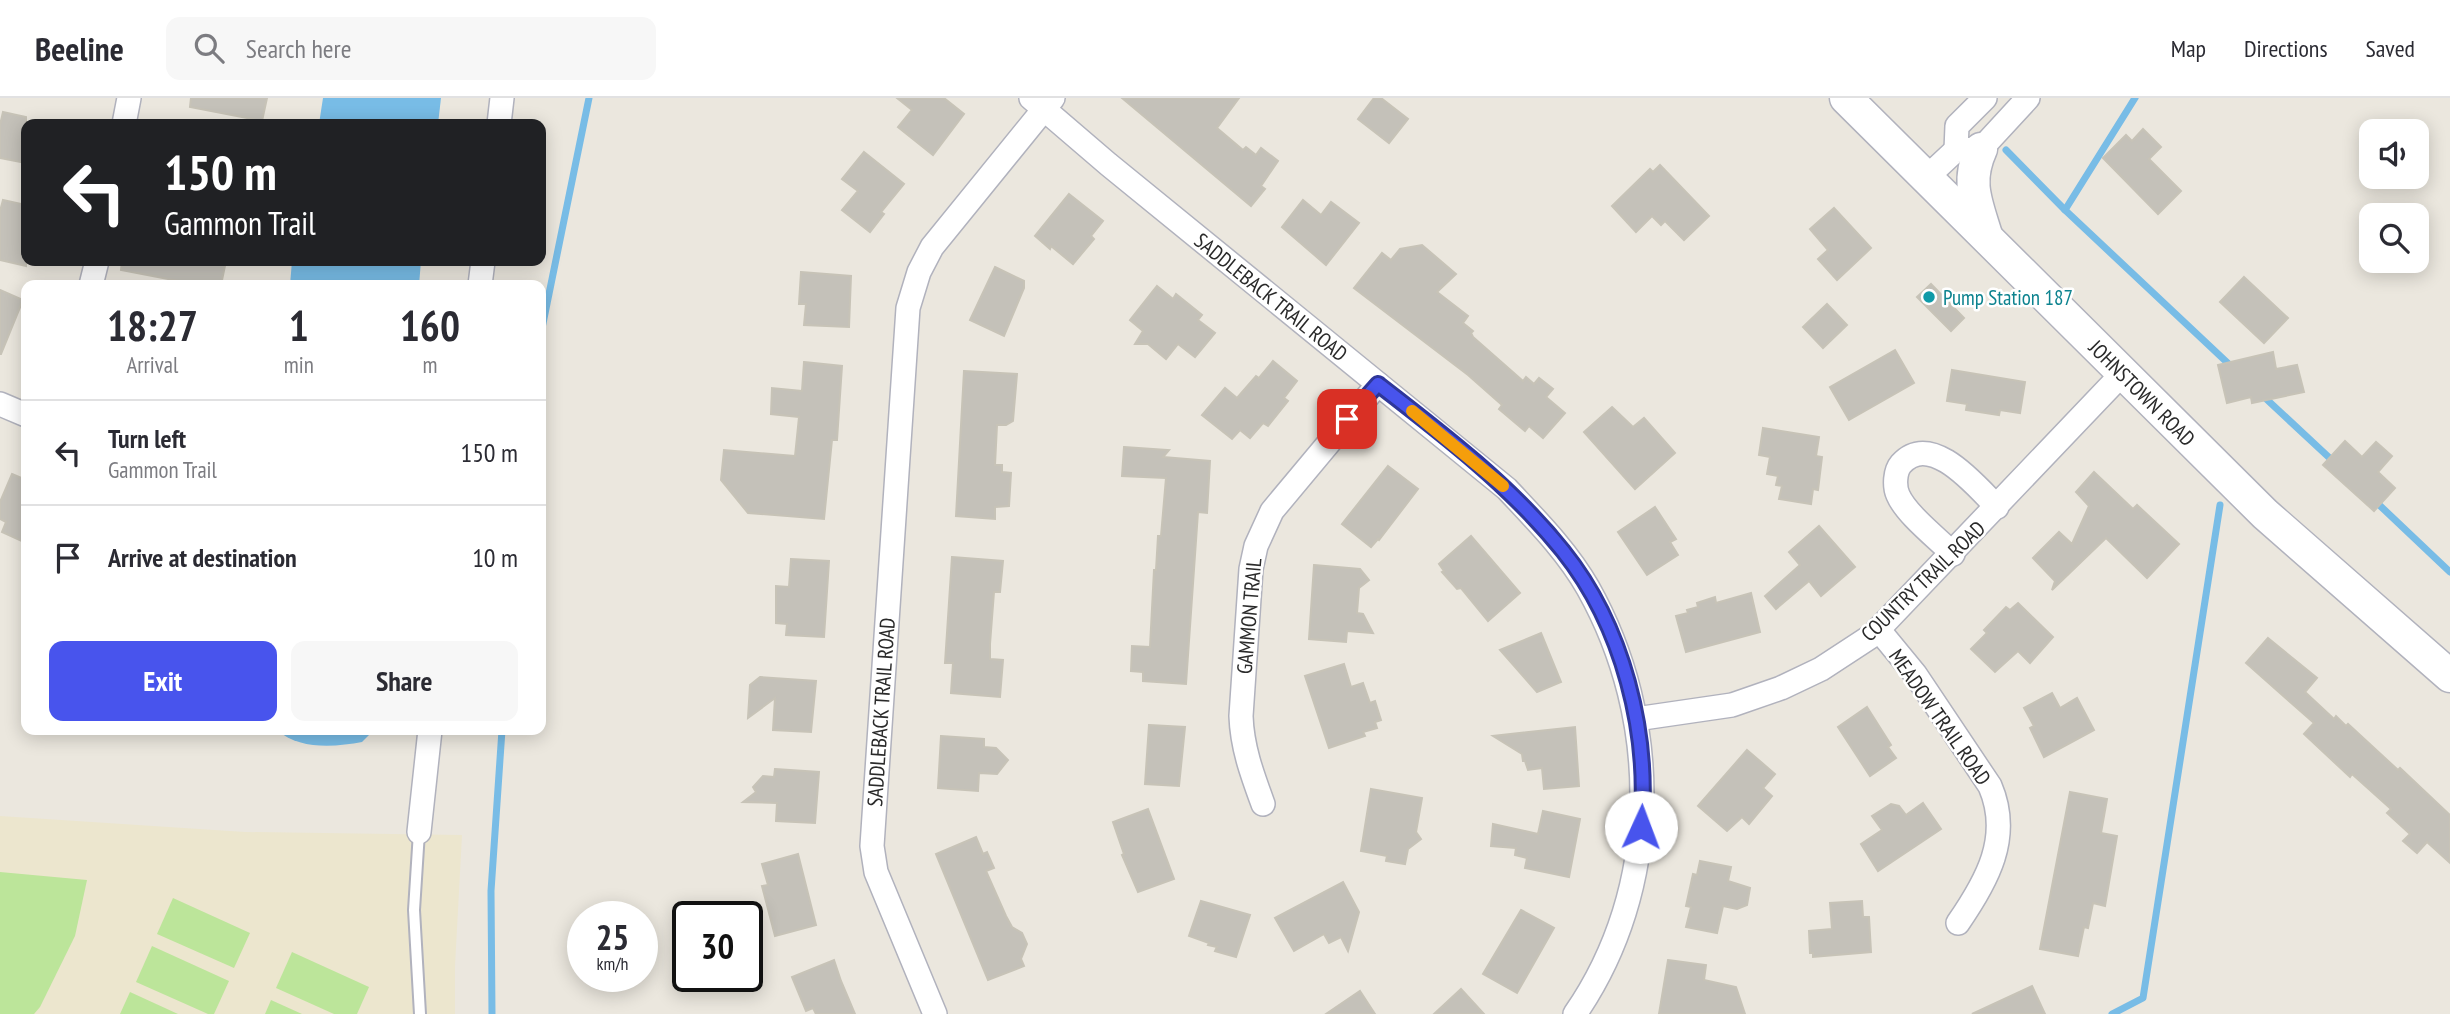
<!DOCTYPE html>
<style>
:root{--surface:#fff;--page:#f7f7f7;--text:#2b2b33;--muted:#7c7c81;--line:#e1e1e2;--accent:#4854ed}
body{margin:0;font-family:"PT Sans Narrow",sans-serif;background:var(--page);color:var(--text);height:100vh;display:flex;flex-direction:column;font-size:26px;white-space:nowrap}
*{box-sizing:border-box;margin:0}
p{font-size:23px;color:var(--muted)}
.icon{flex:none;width:38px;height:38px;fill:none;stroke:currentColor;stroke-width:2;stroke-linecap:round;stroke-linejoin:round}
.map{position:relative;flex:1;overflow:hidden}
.sheet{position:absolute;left:21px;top:182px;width:525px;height:455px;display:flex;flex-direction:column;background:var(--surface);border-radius:14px;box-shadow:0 4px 18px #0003}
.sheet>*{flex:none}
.banner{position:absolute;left:21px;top:21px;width:525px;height:147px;border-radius:14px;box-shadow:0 4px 18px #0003;background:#202124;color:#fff;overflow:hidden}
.fabs{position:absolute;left:2359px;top:21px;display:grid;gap:14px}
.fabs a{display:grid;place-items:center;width:70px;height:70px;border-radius:14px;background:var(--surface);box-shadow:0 4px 18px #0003;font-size:35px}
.speed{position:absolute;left:567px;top:803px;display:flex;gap:14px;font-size:35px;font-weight:700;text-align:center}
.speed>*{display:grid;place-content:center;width:91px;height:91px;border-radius:50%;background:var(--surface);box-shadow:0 4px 18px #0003;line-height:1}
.speed small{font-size:18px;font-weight:400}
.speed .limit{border:4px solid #111;border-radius:10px;background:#fff;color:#111}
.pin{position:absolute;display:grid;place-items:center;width:60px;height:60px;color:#fff;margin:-30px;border-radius:14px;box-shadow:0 4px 10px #0006}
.me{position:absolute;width:77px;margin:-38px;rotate:2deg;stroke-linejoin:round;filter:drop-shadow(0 0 5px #0008)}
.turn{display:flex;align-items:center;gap:24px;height:147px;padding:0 28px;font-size:32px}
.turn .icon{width:91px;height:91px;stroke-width:2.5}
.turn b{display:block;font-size:49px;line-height:60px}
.eta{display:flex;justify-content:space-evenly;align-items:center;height:119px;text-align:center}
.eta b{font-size:42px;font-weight:700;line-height:49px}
.cta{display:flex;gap:14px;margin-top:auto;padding:14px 28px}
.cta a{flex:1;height:80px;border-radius:14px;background:var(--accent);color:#fff;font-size:28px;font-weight:700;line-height:80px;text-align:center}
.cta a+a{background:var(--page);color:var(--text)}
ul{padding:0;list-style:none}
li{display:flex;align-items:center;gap:21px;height:105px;padding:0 28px;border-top:2px solid var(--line)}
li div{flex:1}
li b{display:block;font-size:26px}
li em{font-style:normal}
header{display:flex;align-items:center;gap:42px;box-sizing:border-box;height:98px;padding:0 35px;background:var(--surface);border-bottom:2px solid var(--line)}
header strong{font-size:33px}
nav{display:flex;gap:38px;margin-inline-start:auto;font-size:24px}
.search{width:490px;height:63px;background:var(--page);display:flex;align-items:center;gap:18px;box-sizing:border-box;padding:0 24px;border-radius:14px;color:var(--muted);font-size:26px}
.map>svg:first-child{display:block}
.education{fill:#ece6ce}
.pitch{fill:#bce59a}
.water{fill:#78bce6}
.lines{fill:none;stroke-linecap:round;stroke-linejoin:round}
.stream{stroke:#78bce6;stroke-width:7}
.building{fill:#c4c1b9;stroke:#c7c3b7;stroke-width:2}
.service-casing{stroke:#b1b2bd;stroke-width:14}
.minor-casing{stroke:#b1b2bd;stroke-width:26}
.secondary-casing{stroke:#b1b2bd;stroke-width:35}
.service{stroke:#fff;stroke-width:10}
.minor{stroke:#fff;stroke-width:23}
.secondary{stroke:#fff;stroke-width:32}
.route-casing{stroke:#2f379a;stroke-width:18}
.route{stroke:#4854ed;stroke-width:12}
.slow{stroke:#f59e0b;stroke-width:12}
.culture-dot{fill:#0f9aa8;stroke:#fff;stroke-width:2.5}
.labels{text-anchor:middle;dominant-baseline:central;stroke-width:5;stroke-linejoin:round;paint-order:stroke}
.street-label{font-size:21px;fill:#2a2a2a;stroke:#fff}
.culture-label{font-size:21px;fill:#0d838f;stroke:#fff;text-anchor:start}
</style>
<header>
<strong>Beeline</strong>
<div class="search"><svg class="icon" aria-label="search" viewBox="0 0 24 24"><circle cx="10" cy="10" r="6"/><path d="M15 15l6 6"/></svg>Search here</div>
<nav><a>Map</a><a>Directions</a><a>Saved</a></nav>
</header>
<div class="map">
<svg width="2450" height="916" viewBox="0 0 2450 916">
<rect width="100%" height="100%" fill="#ebe7de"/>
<path class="education" d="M 0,718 L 245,734 L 462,737 L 455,868 L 455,916 L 0,916 Z"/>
<g class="pitch">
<path d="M 0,774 L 87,782 L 75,838 L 40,909 L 34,916 L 0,916 Z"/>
<path d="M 173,800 L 250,835 L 234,870 L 157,836 Z"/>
<path d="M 152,848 L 229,883 L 214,916 L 208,916 L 136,884 Z"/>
<path d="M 292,854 L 369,889 L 357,916 L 334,916 L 276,890 Z"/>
<path d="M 130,894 L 178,916 L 120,916 Z"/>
<path d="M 271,902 L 302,916 L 265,916 Z"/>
</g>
<g class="water">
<path d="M 323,0 L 441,0 L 438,26 L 319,26 Z"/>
<path d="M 292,163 L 421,163 L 419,187 L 290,187 Z"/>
<path d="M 277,632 L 374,632 L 362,644 C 335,649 299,652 277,632 Z"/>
</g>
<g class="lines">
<g class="stream">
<path d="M 2006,52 L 2065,112 L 2233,270"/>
<path d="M 2065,112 L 2135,0"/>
<path d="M 541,235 L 589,0"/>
<path d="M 2262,297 L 2335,365"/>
<path d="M 2374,402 L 2450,474"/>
<path d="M 492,916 L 491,793 L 502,632"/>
<path d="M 2112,916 L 2143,900 L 2220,407"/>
</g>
</g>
<g class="building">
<path d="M 191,0 L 267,0 L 262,23 L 190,9 Z"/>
<path d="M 897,0 L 944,0 L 964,16 L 933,57 L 898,29 L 912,12 Z"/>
<path d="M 1122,0 L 1239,0 L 1217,30 L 1243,52 L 1246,49 L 1256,57 L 1261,50 L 1278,63 L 1261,88 L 1265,91 L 1251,108 Z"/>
<path d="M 1374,0 L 1381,0 L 1408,21 L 1389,45 L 1358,21 Z"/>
<path d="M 3,14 L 26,19 L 26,65 L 0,60 L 0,27 Z"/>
<path d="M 2143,31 L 2161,49 L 2149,61 L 2181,93 L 2158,116 L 2103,60 L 2126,37 L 2132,43 Z"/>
<path d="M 864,54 L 904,86 L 881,114 L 884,116 L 870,134 L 842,112 L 858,93 L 842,81 Z"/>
<path d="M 1660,67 L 1709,118 L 1684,142 L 1665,123 L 1661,127 L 1652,118 L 1636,134 L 1612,108 L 1650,71 L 1653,74 Z"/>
<path d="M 1069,96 L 1103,123 L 1091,138 L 1094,141 L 1073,166 L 1051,148 L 1050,151 L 1035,138 Z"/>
<path d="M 3,102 L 26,107 L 26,168 L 0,162 L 0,113 Z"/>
<path d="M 1303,102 L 1321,117 L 1331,104 L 1359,125 L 1326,167 L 1282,129 Z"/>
<path d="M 1834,110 L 1871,150 L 1837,182 L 1818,161 L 1828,152 L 1810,131 Z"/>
<path d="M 1422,147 L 1456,176 L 1437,194 L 1468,218 L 1463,225 L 1473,233 L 1471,235 L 1473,239 L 1523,283 L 1526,279 L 1534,286 L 1539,280 L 1553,291 L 1546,299 L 1565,315 L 1543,340 L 1529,328 L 1525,333 L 1499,311 L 1502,307 L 1468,277 L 1354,190 L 1382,155 L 1391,162 L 1400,151 Z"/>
<path d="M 122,163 L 226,163 L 221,187 L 199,187 L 121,172 Z"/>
<path d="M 995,169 L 1024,183 L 1024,190 L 1004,238 L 970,222 Z"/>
<path d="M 801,174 L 851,178 L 849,229 L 804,227 L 806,206 L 799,206 Z"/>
<path d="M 2244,179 L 2288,220 L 2264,245 L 2220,204 Z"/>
<path d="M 1931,186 L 1964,220 L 1951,233 L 1917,199 Z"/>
<path d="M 1157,188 L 1173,201 L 1176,196 L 1202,217 L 1198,222 L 1215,235 L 1195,259 L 1178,246 L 1166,261 L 1148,246 L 1135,246 L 1143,233 L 1130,222 Z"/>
<path d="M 0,192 L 23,202 L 1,256 L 0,256 Z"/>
<path d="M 1827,206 L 1847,227 L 1823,250 L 1803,229 Z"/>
<path d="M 1895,252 L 1914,285 L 1849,322 L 1830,289 Z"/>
<path d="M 2273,254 L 2276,271 L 2297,267 L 2304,294 L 2252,305 L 2251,299 L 2227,305 L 2218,267 Z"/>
<path d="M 1273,263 L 1297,283 L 1284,300 L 1288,303 L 1268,328 L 1263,325 L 1250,340 L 1240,332 L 1232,341 L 1202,317 L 1225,290 L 1237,300 L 1256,278 L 1259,280 Z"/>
<path d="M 804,264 L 842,268 L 837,342 L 832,342 L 824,421 L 748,415 L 721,382 L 724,352 L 795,358 L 799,319 L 771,316 L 772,290 L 802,293 Z"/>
<path d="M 1952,272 L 2025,284 L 2020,315 L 2000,312 L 1999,317 L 1966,312 L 1967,306 L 1947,303 Z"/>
<path d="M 964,273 L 1017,276 L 1013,323 L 1006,327 L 997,327 L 995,367 L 1002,367 L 1002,374 L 1011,375 L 1009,408 L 995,409 L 995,421 L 956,418 Z"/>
<path d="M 1612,309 L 1633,329 L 1644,320 L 1675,355 L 1635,391 L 1584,334 Z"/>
<path d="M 1763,330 L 1819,339 L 1816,358 L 1822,359 L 1818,392 L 1813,391 L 1811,406 L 1779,401 L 1782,388 L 1776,387 L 1778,378 L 1767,376 L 1770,359 L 1759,357 Z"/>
<path d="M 2345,343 L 2362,359 L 2376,344 L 2392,358 L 2378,374 L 2395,390 L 2374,413 L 2323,367 Z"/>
<path d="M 1124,349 L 1169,352 L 1163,359 L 1210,363 L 1207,415 L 1198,414 L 1186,586 L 1143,583 L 1143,574 L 1131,573 L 1132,548 L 1150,549 L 1154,472 L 1156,472 L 1158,438 L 1161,438 L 1166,380 L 1122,378 Z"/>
<path d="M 1388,368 L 1418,391 L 1379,442 L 1378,441 L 1371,449 L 1342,426 Z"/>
<path d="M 2094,374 L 2133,411 L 2137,407 L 2179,446 L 2147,480 L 2106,440 L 2052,492 L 2055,483 L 2033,460 L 2059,434 L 2072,446 L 2089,408 L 2076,394 Z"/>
<path d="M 12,376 L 26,382 L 26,445 L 2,434 L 6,424 L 0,421 L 0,404 Z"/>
<path d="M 1655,409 L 1676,441 L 1670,444 L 1678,457 L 1647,477 L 1618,434 Z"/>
<path d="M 1819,428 L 1855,469 L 1821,498 L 1809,483 L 1776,511 L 1765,498 L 1800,467 L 1789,454 Z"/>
<path d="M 1471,438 L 1520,495 L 1488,523 L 1461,490 L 1457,491 L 1442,474 L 1444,473 L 1439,466 Z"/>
<path d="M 952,459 L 1003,463 L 1000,494 L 994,494 L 990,546 L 990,561 L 1003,562 L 1000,599 L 951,595 L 953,565 L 945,565 Z"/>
<path d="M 791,461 L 829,463 L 824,539 L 786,537 L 787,526 L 776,525 L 776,488 L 789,489 Z"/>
<path d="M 1314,467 L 1360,471 L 1369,482 L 1359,490 L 1357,515 L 1363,516 L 1373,535 L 1347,533 L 1346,544 L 1309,541 Z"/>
<path d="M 1751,495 L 1760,534 L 1686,554 L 1676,518 L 1688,515 L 1687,512 L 1698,509 L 1697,505 L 1715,499 L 1716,505 Z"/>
<path d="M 2018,505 L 2053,539 L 2030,565 L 2018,553 L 1995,574 L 1971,551 L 1987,535 L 1984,532 L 2006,509 L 2010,512 Z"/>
<path d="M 1541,535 L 1561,584 L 1537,594 L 1500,552 Z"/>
<path d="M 2268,540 L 2317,580 L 2305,594 L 2334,621 L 2336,618 L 2346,628 L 2348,626 L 2398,672 L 2400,670 L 2450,717 L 2450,765 L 2427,744 L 2417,755 L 2403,743 L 2410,736 L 2387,715 L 2391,711 L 2352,676 L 2350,679 L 2304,636 L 2314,625 L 2246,565 Z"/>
<path d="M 1344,566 L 1351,589 L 1363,585 L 1370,605 L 1375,603 L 1381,622 L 1375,624 L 1377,630 L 1363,634 L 1365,638 L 1329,650 L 1305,578 Z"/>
<path d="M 760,579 L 816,583 L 811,634 L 773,632 L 775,600 L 748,620 L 750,587 Z"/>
<path d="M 2052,595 L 2060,610 L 2077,600 L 2094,632 L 2044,659 L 2030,630 L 2034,628 L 2024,610 Z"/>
<path d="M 1867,609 L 1891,647 L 1888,649 L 1896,660 L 1870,678 L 1838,629 Z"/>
<path d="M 1149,627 L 1185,629 L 1179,688 L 1145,686 Z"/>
<path d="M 1575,629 L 1579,688 L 1544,691 L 1542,670 L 1528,672 L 1525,663 L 1523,663 L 1522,656 L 1493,638 Z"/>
<path d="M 941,638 L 984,641 L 984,649 L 996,650 L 1008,662 L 997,676 L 979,675 L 978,693 L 938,690 Z"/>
<path d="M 1747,652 L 1775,676 L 1763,690 L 1772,698 L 1749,726 L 1742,719 L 1727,733 L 1698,708 Z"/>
<path d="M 775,671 L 819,674 L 815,725 L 776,723 L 777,705 L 743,704 L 756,694 L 753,689 L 763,678 L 774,679 Z"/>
<path d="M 1371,691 L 1422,700 L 1416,734 L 1421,741 L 1408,751 L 1405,766 L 1386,763 L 1387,758 L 1361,753 Z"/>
<path d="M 2070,694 L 2107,701 L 2101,735 L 2117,738 L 2105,808 L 2093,805 L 2088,830 L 2084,829 L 2078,858 L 2040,851 Z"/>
<path d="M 1923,705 L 1941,731 L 1878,773 L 1861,746 L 1882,732 L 1872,718 L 1891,706 L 1899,708 L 1906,717 Z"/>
<path d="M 1148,711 L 1174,781 L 1138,794 L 1122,757 L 1124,756 L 1113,724 Z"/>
<path d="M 1543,713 L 1580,721 L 1569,779 L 1525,770 L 1527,760 L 1515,757 L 1516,750 L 1491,748 L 1493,726 L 1538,736 Z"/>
<path d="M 976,739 L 983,756 L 987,754 L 994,770 L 986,773 L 1006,818 L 1012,829 L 1022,835 L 1027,846 L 1021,861 L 1024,868 L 988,882 L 936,756 Z"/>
<path d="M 798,756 L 816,827 L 775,838 L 762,788 L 768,787 L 762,766 Z"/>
<path d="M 1700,763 L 1731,769 L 1728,783 L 1750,790 L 1747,807 L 1737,811 L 1723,808 L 1717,835 L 1686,829 L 1691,809 L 1686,808 L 1693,776 L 1697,777 Z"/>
<path d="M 1343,784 L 1359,814 L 1348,853 L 1341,839 L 1329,845 L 1324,836 L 1294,853 L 1275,820 Z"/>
<path d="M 1201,803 L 1250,817 L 1236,859 L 1215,853 L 1217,849 L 1208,847 L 1209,845 L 1189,838 Z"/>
<path d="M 1862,803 L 1863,819 L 1869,819 L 1871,854 L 1813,859 L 1813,855 L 1810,855 L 1809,833 L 1832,831 L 1830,805 Z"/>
<path d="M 1521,812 L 1554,830 L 1517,895 L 1483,876 Z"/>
<path d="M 834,862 L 841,883 L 855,916 L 816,916 L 813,910 L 806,913 L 792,879 Z"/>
<path d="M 1668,862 L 1706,867 L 1704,882 L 1736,889 L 1745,916 L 1659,916 Z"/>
<path d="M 2032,888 L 2045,916 L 1972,916 Z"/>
<path d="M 1461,891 L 1484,916 L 1434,916 Z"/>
<path d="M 1360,893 L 1375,916 L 1326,916 Z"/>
</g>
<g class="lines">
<g class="service-casing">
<path id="service" d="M 419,734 L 414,812 L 420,916"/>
</g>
<g class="minor-casing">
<g id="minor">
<path d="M 1031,0 L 1108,66 L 1507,391 C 1536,422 1567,453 1588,490 C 1662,622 1662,790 1575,916"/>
<path d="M 124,26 L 129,0"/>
<path d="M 499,26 L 502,0"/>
<path d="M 1956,52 L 1957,28 L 1985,0"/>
<path d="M 1926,80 L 1956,52 L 1981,51 L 2028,0"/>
<path d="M 91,187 L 97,163"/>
<path d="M 480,187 L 483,163"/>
<path d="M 0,306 L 26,317"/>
<path d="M 1953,456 C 1937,440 1906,416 1898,397 C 1894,388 1895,373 1901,366 C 1931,332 1977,389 1997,409"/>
<path d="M 1878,531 L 1915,576 L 1990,688 C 2012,739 1987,783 1958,825"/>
<path d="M 1636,621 L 1732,607 L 1781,590 L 1821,571 L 1873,537 L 2122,276"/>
<path d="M 1263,706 C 1252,676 1242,649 1241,618 L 1251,471 L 1256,448 L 1272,413 L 1378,286"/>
<path d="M 419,734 L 430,632"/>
<path d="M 935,916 L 876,774 L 872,748 L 908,210 L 919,174 L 932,149 L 1053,0"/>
</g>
</g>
<g class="secondary-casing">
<g id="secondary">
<path d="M 1846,0 L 2265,416 L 2450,578"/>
<path d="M 1981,51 C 1966,84 1976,104 1986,137"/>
</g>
</g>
<use href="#service" class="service"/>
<use href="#minor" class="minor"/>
<use href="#secondary" class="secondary"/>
</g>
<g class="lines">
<g class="route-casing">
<path id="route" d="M 1347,321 L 1378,286 C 1443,336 1511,388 1563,453 C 1623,528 1650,635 1641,729"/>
</g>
<use href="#route" class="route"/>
<path class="slow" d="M 1412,313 L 1503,388"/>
</g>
<circle class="culture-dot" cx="1929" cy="199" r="7"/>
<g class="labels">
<g class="street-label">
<text transform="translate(1271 199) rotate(39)">SADDLEBACK TRAIL ROAD</text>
<text transform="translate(2142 295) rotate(45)">JOHNSTOWN ROAD</text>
<text transform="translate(1923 483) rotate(-44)">COUNTRY TRAIL ROAD</text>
<text transform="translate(1249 518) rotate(-85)">GAMMON TRAIL</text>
<text transform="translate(881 614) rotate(-86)">SADDLEBACK TRAIL ROAD</text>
<text transform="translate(1940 619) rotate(55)">MEADOW TRAIL ROAD</text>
</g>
<g class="culture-label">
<text x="1943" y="199">Pump Station 187</text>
</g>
</g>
</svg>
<div class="fabs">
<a><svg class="icon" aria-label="sound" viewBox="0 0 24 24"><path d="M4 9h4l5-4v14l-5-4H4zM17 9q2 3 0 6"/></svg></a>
<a><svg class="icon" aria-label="search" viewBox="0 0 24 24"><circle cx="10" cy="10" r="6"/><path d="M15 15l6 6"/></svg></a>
</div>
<div class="speed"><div>25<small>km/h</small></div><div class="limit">30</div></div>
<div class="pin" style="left:1347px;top:321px;background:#d93025"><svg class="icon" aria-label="arrive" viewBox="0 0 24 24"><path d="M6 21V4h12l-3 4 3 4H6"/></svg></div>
<svg class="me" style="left:1641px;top:729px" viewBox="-20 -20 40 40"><circle r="19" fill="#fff"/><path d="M0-13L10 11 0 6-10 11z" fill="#4854ed"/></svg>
<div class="banner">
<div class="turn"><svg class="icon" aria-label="left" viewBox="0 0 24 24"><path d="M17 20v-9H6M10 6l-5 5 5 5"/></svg><div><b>150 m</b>Gammon Trail</div></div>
</div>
<section class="sheet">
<div class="eta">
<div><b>18:27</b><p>Arrival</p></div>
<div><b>1</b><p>min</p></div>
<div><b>160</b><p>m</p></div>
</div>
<ul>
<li><svg class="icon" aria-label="left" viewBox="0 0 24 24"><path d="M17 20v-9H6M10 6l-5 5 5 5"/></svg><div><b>Turn left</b><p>Gammon Trail</p></div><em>150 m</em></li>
<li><svg class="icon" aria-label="arrive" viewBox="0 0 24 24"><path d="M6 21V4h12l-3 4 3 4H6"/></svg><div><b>Arrive at destination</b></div><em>10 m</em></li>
</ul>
<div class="cta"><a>Exit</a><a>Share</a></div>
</section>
</div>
